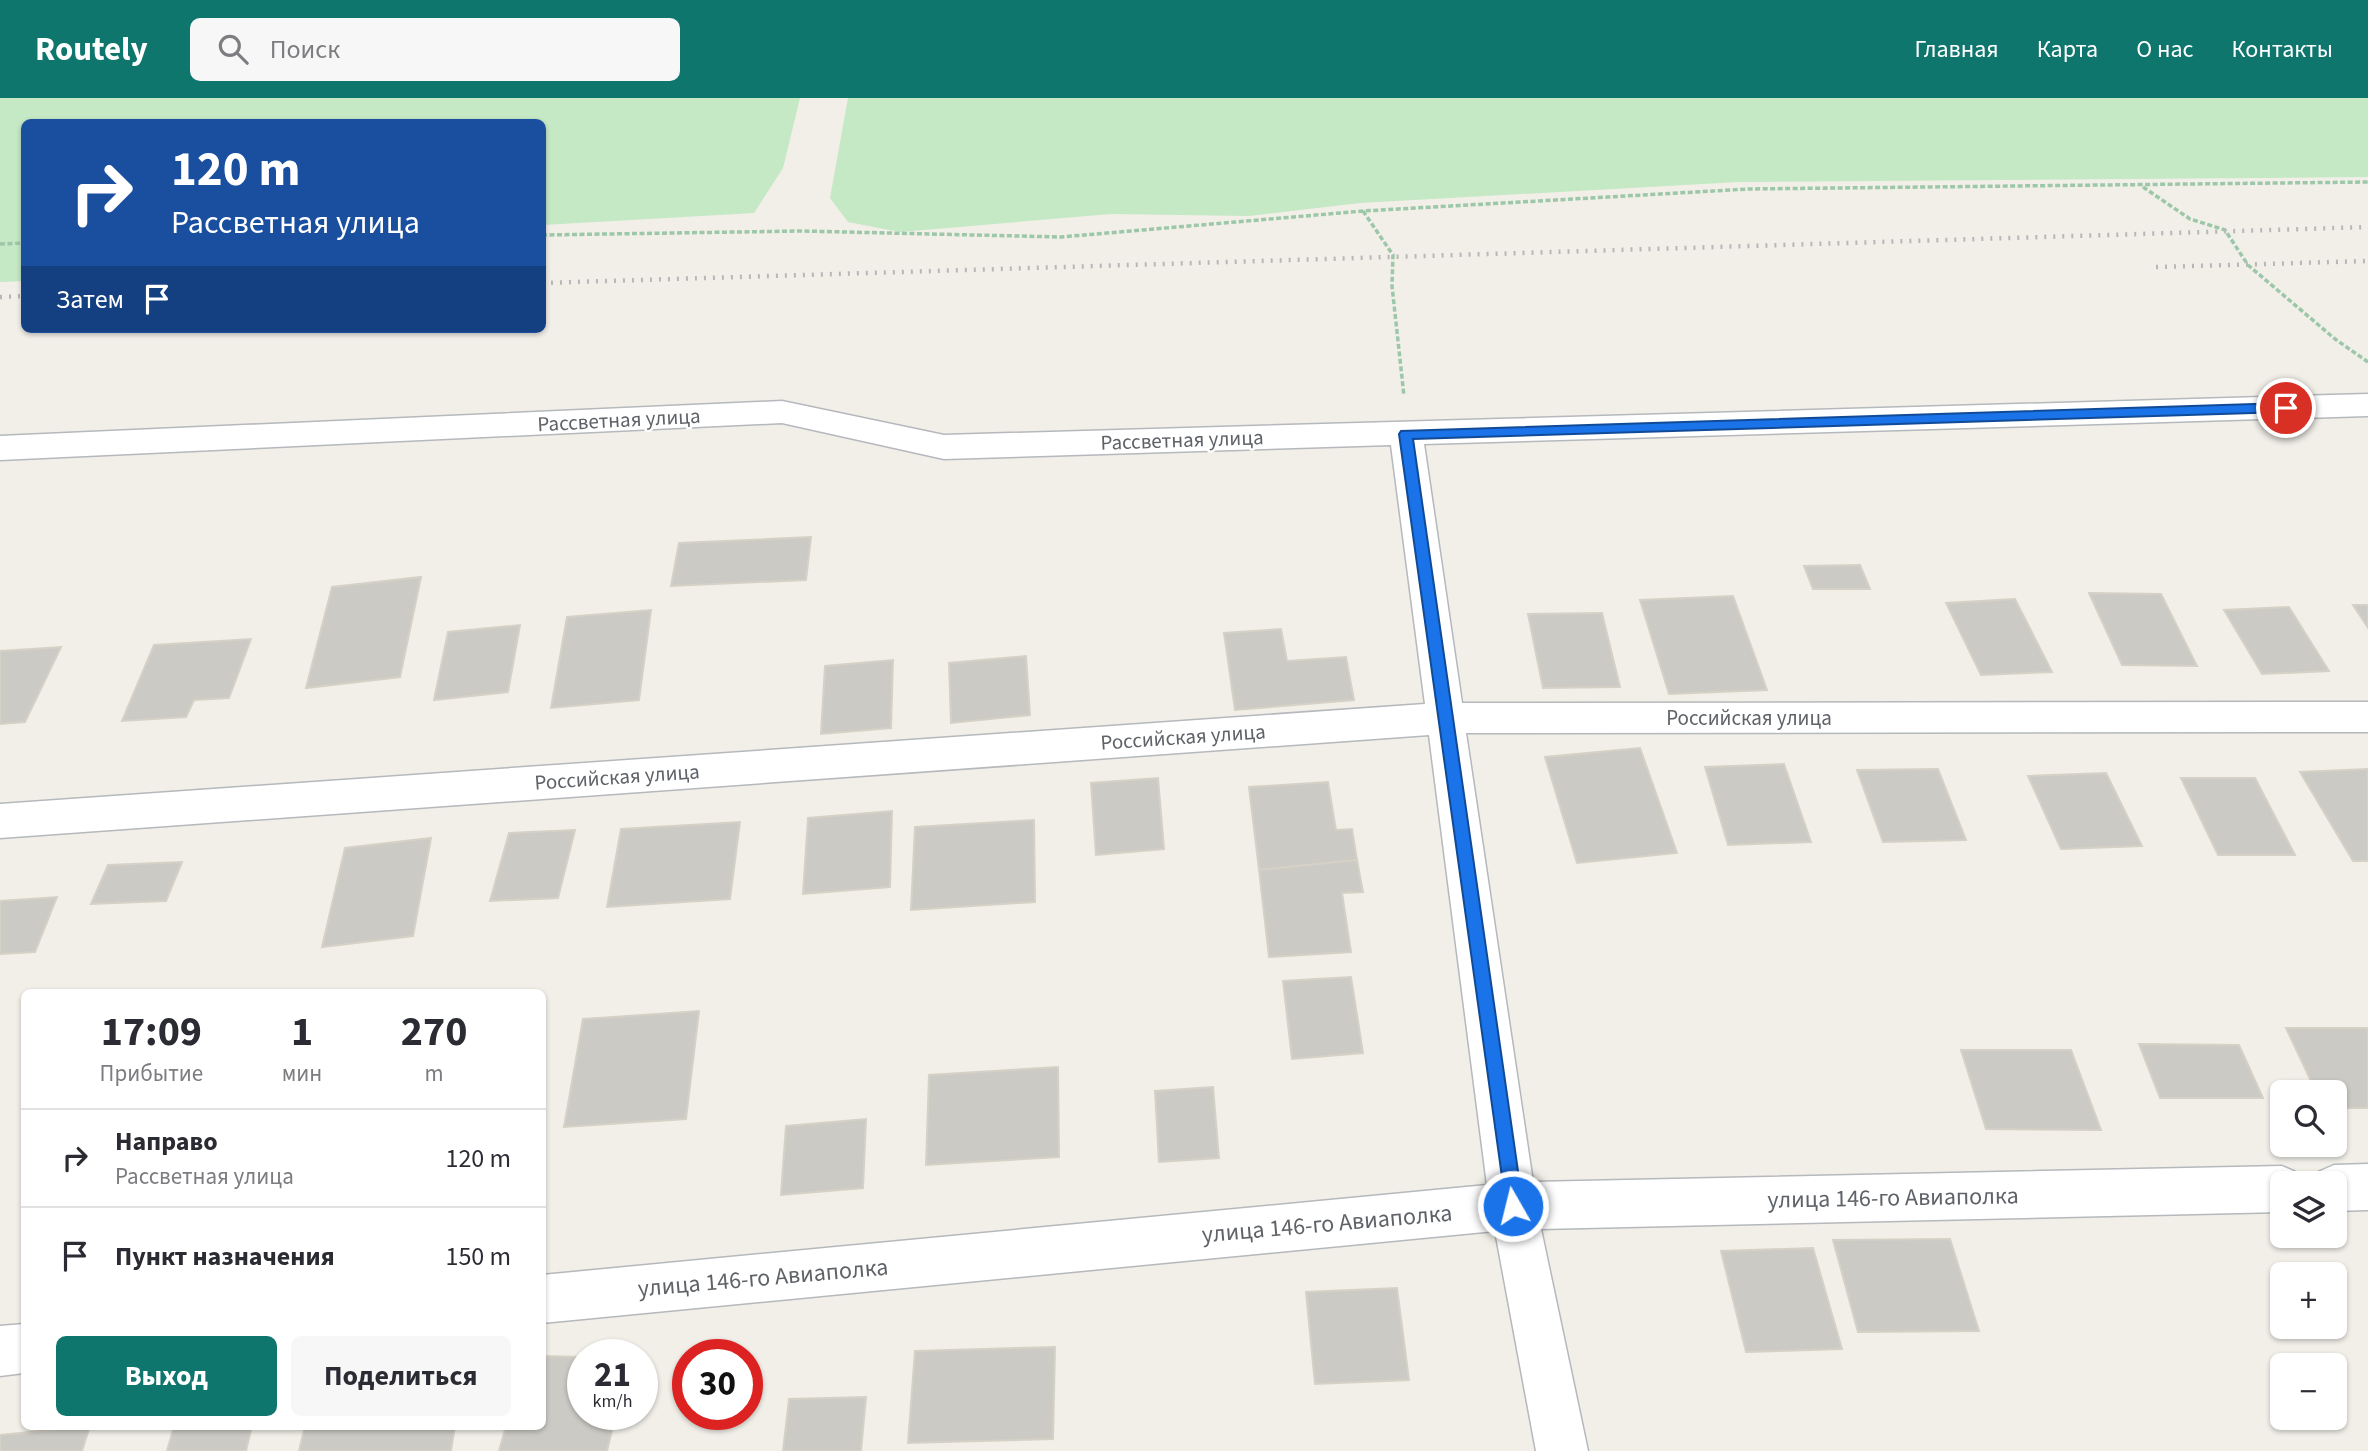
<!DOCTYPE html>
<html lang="ru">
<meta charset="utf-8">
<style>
:root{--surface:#fff;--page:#f7f7f7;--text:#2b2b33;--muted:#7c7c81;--line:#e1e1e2;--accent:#0f766e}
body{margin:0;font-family:"Source Sans 3",sans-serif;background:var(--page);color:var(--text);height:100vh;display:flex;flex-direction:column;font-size:26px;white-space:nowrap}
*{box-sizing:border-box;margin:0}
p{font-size:23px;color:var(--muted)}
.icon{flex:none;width:38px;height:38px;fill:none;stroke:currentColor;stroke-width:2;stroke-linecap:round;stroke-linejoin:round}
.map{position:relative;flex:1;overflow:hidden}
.sheet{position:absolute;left:21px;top:891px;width:525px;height:441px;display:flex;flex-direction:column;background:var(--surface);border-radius:10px;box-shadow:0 2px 5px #0004}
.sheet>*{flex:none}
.hud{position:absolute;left:21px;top:21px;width:525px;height:214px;border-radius:10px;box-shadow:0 2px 5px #0004;background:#1a4fa0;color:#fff;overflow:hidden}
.tools{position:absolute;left:2270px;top:982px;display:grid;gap:14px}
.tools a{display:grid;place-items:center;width:77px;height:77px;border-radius:10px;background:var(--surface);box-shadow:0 2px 5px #0004;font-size:35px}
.speed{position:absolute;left:567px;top:1241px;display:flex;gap:14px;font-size:35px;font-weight:700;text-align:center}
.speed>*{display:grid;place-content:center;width:91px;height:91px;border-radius:50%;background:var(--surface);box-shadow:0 2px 5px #0004;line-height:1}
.speed small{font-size:18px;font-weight:400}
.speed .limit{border:10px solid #d22;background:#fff;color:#111}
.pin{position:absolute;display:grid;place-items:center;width:60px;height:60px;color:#fff;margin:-30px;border:4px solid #fff;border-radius:50%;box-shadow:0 2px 7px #0007}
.me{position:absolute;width:77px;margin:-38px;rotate:352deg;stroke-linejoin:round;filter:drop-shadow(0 0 5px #0008)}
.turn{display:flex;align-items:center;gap:24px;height:147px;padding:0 35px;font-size:32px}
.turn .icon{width:91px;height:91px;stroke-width:2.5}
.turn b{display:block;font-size:49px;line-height:60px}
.then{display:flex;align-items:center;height:66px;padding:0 35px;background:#0003;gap:14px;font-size:26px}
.eta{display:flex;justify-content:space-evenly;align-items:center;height:119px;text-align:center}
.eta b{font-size:42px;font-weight:700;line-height:49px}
.primary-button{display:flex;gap:14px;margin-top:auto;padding:14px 35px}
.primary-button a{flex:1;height:80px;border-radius:10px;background:var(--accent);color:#fff;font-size:28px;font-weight:700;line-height:80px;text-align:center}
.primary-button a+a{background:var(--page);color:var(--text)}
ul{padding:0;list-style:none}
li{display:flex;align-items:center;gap:21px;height:98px;padding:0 35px;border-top:2px solid var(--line)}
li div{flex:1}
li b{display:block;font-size:26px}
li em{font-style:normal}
header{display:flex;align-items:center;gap:42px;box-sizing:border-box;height:98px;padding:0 35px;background:var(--accent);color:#fff}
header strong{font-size:33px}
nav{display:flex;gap:38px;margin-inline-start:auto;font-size:24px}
.search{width:490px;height:63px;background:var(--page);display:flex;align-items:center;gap:18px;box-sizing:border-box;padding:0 24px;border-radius:10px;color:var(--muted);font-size:26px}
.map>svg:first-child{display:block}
.green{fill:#c5e8c5}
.building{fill:#cccac5;stroke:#d6d1c6;stroke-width:2}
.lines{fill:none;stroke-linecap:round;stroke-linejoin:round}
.minor-casing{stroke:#b5b8bc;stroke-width:3}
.path{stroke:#9cc7a9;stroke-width:3.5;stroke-dasharray:5 2.5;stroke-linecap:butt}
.minor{fill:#fff;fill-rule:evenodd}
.rail{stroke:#b6b7b8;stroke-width:4.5;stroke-dasharray:2 7;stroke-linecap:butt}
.route{fill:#1a73e8;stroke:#114b97;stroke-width:2}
.labels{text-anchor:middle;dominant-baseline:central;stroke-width:5;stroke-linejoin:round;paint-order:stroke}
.street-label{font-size:21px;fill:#5f6368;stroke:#fff}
.near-street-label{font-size:24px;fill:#5f6368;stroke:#fff}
</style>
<header>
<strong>Routely</strong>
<div class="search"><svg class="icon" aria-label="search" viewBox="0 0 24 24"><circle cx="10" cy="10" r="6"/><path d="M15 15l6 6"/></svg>Поиск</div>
<nav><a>Главная</a><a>Карта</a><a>О нас</a><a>Контакты</a></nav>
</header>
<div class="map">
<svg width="2368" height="1353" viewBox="0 0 2368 1353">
<rect width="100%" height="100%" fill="#f1efe8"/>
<g class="green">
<path d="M 0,0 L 800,0 L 783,70 L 754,115 L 543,127 L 542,24 L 24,24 L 24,183 L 0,184 Z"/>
<path d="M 848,0 L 2368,0 L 2368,79 L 1738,84 L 1360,105 L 1249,118 L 1111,116 L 900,134 L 848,124 L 830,100 Z"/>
</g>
<g class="building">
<path d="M 811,439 L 806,482 L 671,488 L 679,445 Z"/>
<path d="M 1860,467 L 1870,491 L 1813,491 L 1804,468 Z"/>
<path d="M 421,479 L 400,579 L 306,590 L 332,489 Z"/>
<path d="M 2089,495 L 2161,496 L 2197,568 L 2122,567 Z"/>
<path d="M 1733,498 L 1767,592 L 1669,596 L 1640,502 Z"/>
<path d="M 2015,501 L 2052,574 L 1981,577 L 1946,505 Z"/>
<path d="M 2353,507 L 2368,507 L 2368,530 Z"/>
<path d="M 2289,509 L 2329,573 L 2262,576 L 2224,512 Z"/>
<path d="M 651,512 L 639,602 L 551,610 L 567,519 Z"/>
<path d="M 1602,515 L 1620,589 L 1543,590 L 1528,516 Z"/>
<path d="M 520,527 L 508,594 L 434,602 L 448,534 Z"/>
<path d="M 1281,531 L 1287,563 L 1346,559 L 1354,602 L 1235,612 L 1224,535 Z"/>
<path d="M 251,541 L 229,600 L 194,602 L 186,619 L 122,623 L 154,547 Z"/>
<path d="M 61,549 L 25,624 L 0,626 L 0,553 Z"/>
<path d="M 1026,558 L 1030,617 L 951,625 L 949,565 Z"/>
<path d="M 893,562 L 891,630 L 821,636 L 825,568 Z"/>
<path d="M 1640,650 L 1677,755 L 1577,765 L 1545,659 Z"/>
<path d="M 1784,666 L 1811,744 L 1728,747 L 1705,669 Z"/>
<path d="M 1938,671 L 1966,742 L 1883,744 L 1857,672 Z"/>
<path d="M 2368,671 L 2368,763 L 2353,763 L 2300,674 Z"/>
<path d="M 2106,675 L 2142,748 L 2061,751 L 2028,678 Z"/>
<path d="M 1158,680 L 1164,751 L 1096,757 L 1091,685 Z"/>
<path d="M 2181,680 L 2255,680 L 2295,757 L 2218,757 Z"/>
<path d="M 1328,684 L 1336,732 L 1352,731 L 1357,762 L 1259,772 L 1249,689 Z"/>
<path d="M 892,713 L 890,789 L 803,796 L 808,720 Z"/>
<path d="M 1034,722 L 1035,804 L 911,812 L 915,729 Z"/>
<path d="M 740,724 L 730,801 L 607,809 L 621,731 Z"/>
<path d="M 575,732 L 558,800 L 490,803 L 509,735 Z"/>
<path d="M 431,740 L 413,838 L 322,849 L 345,750 Z"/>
<path d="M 1357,762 L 1363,794 L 1342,795 L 1351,854 L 1269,859 L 1259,772 Z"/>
<path d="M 182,764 L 166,803 L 91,806 L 108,767 Z"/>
<path d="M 57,799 L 35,854 L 0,856 L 0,803 Z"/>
<path d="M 1351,879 L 1363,955 L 1292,961 L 1283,883 Z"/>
<path d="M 699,913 L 686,1021 L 564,1029 L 583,921 Z"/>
<path d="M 2286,930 L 2368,930 L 2368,1010 L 2334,1010 L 2334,994 L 2316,994 Z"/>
<path d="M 2139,946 L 2239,947 L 2263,1000 L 2160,1000 Z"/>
<path d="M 1961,952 L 2071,952 L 2101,1032 L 1986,1031 Z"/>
<path d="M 1058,969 L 1059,1059 L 926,1067 L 929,977 Z"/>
<path d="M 1213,989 L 1219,1060 L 1159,1064 L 1155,993 Z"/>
<path d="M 866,1021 L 863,1090 L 781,1097 L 786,1028 Z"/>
<path d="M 1950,1141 L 1979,1233 L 1858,1234 L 1833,1142 Z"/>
<path d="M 1813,1150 L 1842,1251 L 1746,1254 L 1721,1153 Z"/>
<path d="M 1397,1190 L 1409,1282 L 1315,1286 L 1306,1194 Z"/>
<path d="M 1055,1249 L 1053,1341 L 908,1345 L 915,1253 Z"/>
<path d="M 542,1258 L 583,1259 L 583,1316 L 616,1316 L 607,1353 L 499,1353 L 506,1328 L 542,1328 Z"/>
<path d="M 866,1299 L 861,1353 L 783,1353 L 789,1301 Z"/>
<path d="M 90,1328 L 82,1353 L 0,1353 L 0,1337 Z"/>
<path d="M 174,1328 L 252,1328 L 246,1353 L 167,1353 Z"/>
<path d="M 305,1328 L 455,1328 L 451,1353 L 299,1353 Z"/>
</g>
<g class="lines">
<g class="minor-casing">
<g id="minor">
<path d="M 2368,296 L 2368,318 L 1424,346 L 1462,605 L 2368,604 L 2368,634 L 1466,635 L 1533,1084 L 2282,1068 L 2298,1075 L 2303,1085 L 2282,1085 L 2282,1114 L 1541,1131 L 1588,1353 L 1536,1353 L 1495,1133 L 542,1225 L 542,1177 L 1487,1087 L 1429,637 L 0,740 L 0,706 L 1425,606 L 1391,347 L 944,361 L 782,325 L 0,362 L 0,338 L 782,303 L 944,337 Z"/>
<path d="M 2368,1066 L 2368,1112 L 2334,1113 L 2334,1085 L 2313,1085 L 2318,1074 L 2334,1067 Z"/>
<path d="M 24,1226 L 24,1275 L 0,1278 L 0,1228 Z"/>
</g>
</g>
<g class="path">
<path d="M 2143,89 L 2190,121 L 2225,132 L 2248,167 L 2335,241 L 2368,264"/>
<path d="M 1363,113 L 1393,157 L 1392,188 L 1404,298"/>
<path d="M 542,137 L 802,133 L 1061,139 L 1363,113 L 1748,91 L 2368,84"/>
<path d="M 0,146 L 24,145"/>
</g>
<use href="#minor" class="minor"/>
<g class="rail">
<path d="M 2156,169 L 2368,163"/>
<path d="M 542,185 L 2368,129"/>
<path d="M 0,199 L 24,198"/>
</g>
</g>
<path class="route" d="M 2286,305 L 2292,310 L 2286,314 L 1413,341 L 1523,1108 L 1520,1115 L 1513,1118 L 1507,1115 L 1399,336 L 1401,333 Z"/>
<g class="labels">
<g class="street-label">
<text transform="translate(619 322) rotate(-3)">Рассветная улица</text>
<text transform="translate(1182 342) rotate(-2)">Рассветная улица</text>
<text x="1749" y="620">Российская улица</text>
<text transform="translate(1183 639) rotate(-4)">Российская улица</text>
<text transform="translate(617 679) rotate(-4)">Российская улица</text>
</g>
<g class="near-street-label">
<text transform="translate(1893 1100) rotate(-1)">улица 146-го Авиаполка</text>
<text transform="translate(1327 1126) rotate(-5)">улица 146-го Авиаполка</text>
<text transform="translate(763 1180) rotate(-5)">улица 146-го Авиаполка</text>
</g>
</g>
</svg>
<div class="tools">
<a><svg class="icon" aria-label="search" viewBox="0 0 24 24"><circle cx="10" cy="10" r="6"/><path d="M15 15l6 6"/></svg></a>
<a><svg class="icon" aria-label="layers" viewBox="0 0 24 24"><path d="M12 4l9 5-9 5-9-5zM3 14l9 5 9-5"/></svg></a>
<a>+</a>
<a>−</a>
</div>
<div class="speed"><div>21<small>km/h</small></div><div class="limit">30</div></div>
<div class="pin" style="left:2286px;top:310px;background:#d93025"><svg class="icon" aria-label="arrive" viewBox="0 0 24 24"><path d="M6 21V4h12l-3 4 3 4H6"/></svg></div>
<svg class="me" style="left:1513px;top:1108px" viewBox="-20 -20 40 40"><circle r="17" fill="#1a73e8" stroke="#fff" stroke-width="3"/><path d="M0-11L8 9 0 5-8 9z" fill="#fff"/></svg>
<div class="hud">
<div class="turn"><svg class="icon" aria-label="right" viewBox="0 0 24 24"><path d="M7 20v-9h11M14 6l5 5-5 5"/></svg><div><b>120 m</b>Рассветная улица</div></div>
<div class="then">Затем<svg class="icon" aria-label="arrive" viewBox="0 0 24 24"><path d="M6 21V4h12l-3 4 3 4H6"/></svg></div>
</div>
<section class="sheet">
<div class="eta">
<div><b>17:09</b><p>Прибытие</p></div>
<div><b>1</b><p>мин</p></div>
<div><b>270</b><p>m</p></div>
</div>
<ul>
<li><svg class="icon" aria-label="right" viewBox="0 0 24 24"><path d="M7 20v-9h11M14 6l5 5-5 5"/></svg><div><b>Направо</b><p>Рассветная улица</p></div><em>120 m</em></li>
<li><svg class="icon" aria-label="arrive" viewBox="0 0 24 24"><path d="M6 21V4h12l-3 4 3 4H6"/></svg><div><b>Пункт назначения</b></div><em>150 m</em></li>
</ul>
<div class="primary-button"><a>Выход</a><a>Поделиться</a></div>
</section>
</div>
